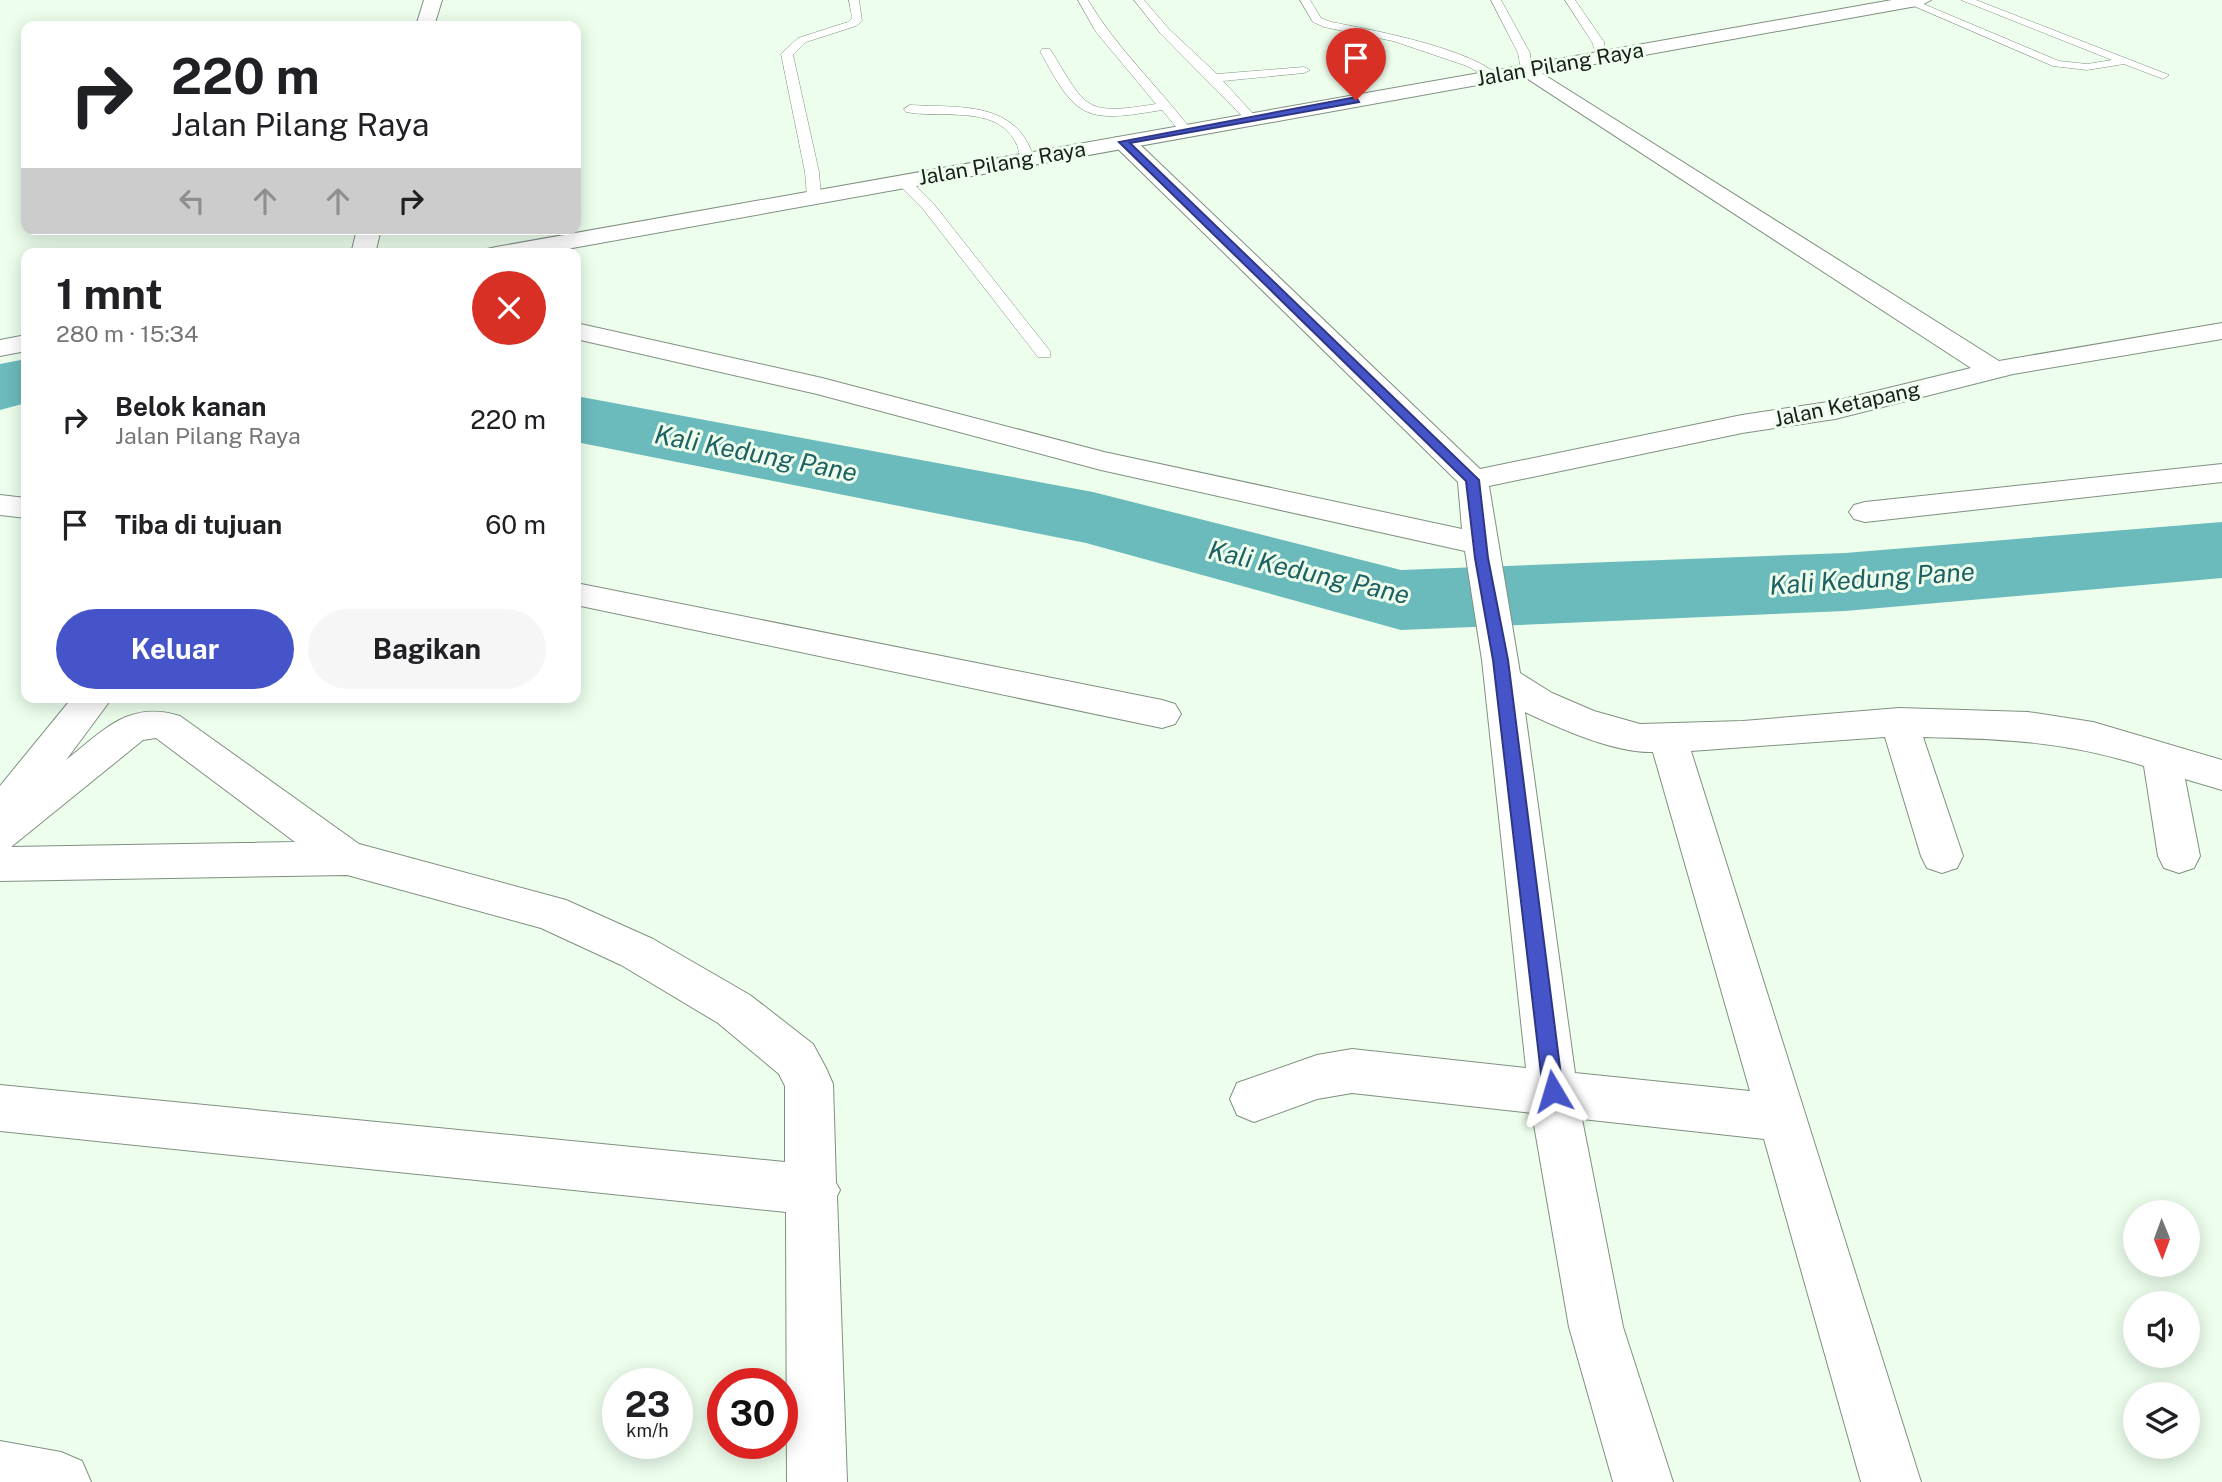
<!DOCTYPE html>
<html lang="id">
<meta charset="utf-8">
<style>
:root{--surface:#fff;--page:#f6f6f6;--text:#202124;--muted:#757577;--accent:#4654c9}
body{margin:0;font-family:"Public Sans",sans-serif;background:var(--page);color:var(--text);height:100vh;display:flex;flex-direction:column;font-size:26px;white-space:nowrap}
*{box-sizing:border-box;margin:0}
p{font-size:23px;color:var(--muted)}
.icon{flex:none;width:38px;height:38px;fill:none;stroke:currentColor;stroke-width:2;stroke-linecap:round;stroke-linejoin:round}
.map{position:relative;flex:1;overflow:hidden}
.details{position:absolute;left:21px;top:248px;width:560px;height:455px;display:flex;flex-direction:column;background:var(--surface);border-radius:14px;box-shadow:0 4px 18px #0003}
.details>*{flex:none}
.banner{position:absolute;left:21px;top:21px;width:560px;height:214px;border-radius:14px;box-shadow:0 4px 18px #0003;background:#fff;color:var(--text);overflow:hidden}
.needle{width:46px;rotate:179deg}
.tools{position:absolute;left:2123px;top:1200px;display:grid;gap:14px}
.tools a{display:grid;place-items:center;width:77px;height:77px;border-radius:50%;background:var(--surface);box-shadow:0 4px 18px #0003;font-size:35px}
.speed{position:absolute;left:602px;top:1368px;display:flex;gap:14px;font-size:35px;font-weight:700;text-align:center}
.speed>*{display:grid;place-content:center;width:91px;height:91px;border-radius:50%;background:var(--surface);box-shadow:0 4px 18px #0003;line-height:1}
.speed small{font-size:18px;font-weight:400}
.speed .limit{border:10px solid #d22;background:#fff;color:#111}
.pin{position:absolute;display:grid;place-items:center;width:60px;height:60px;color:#fff;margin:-72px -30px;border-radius:50% 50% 50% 0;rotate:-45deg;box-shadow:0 0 7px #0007}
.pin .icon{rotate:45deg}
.me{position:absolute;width:77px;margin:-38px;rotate:353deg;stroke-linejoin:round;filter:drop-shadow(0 0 5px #0008)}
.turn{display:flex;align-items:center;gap:24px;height:147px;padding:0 35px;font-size:32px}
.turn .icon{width:91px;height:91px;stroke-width:2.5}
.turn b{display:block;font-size:49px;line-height:60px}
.lanes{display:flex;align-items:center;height:66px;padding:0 35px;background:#0003;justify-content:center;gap:35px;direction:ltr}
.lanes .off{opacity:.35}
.round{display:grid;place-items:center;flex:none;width:74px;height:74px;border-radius:37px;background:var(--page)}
.head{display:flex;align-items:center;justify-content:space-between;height:119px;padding:0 35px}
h1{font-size:42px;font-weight:700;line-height:52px}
.cta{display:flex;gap:14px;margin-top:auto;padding:14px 35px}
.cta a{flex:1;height:80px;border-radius:42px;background:var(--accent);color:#fff;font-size:28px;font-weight:700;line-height:80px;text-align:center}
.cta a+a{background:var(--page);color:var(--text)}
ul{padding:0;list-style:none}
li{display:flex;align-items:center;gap:21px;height:105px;padding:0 35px}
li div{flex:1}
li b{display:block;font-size:26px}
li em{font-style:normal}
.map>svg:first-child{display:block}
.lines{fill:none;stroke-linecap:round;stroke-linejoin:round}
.river{fill:#6cbbbc;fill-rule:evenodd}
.service-casing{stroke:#809080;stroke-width:1}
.minor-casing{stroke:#809080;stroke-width:2}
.trunk-casing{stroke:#809080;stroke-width:2}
.service{fill:#fff;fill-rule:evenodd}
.minor{fill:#fff;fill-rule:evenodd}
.trunk{fill:#fff;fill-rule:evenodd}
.route{fill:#4654c9;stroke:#2e3783;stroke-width:2}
.labels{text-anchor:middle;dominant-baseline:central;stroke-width:6;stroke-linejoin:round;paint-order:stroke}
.far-street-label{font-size:21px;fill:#191f19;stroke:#edfeed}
.water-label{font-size:26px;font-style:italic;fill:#1f6162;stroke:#edfeed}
</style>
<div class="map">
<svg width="2222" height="1482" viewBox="0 0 2222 1482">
<rect width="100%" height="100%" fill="#edfeed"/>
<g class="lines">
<g class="river">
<path d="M 26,359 L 26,403 L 0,410 L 0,364 Z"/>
<path d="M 576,396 L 1093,492 L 1401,570 L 1845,553 L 2222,522 L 2222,578 L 1845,611 L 1401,630 L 1086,543 L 576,442 Z"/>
</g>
<g class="service-casing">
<g id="service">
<path d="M 849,0 L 859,0 L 862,21 L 856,26 L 806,42 L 793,55 L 819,172 L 821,197 L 814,201 L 807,197 L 805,172 L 781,54 L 798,38 L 848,22 L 852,18 Z"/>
<path d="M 1078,0 L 1088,0 C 1117,49 1159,87 1192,131 L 1190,134 L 1182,134 L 1162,110 C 1085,123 1077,120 1040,51 L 1042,49 L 1050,49 C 1087,108 1082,116 1156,104 L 1096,32 Z"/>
<path d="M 1134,0 L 1144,0 L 1169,29 L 1217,74 L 1304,67 L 1310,70 L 1304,73 L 1223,81 L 1258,119 L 1248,122 L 1161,34 Z"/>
<path d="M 1300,0 L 1310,0 L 1321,18 L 1331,22 C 1373,30 1469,48 1499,76 L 1489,78 L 1467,66 L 1393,41 L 1324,27 L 1313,22 Z"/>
<path d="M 1491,0 L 1501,0 L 1530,53 L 1531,72 L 1521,70 L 1518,53 Z"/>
<path d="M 1565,0 L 1575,0 L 1604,42 L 1606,59 L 1598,59 L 1592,42 Z"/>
<path d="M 1900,0 L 1914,0 L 2059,61 L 2087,64 L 2112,60 L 1961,0 L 1976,0 L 2169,75 L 2163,79 L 2124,64 L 2087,70 L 2053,66 Z"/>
<path d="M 910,105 C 960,108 1017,100 1034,159 L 1022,162 C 1019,155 1019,147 1015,141 C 995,104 939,119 906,112 L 904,109 Z"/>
<path d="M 898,178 L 908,178 L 933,203 L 1050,351 L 1050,357 L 1038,357 L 923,209 L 898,184 Z"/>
</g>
</g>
<g class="minor-casing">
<g id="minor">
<path d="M 424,0 L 442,0 L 434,26 L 416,26 Z"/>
<path d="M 1527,64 L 1999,361 L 2222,323 L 2222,339 L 2013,374 L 1835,419 L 1742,433 L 1489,486 L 1520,673 L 1552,693 L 1594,711 L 1640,724 L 1743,721 L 1899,708 L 2028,712 L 2093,722 L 2222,760 L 2222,790 L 2185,779 L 2200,856 L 2194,868 L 2179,873 L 2164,868 L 2158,856 L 2144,766 C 2064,741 2005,739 1923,737 L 1963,856 L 1957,868 L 1942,873 L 1927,868 L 1921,856 L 1885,737 L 1691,751 L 1921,1482 L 1861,1482 L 1764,1139 L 1582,1119 L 1623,1327 L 1673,1482 L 1613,1482 L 1569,1327 L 1532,1113 L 1352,1093 L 1317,1099 L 1254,1122 L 1237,1115 L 1230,1099 L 1237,1083 L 1317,1055 L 1352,1049 L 1526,1068 L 1482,660 L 1465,551 L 1101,470 L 817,394 L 576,339 L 576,323 L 822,378 L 1104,452 L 1462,529 L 1458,482 L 1116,147 L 1113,142 L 1116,137 L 1132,137 L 1480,469 L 1742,415 L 1835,401 L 1971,368 L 1520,74 L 1517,70 ZM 1525,712 C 1561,729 1614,753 1653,752 L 1750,1091 L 1575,1073 Z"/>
<path d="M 357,229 L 381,229 L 375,254 L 351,254 Z"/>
<path d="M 2222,464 L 2222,482 L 1865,522 L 1854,519 L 1849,512 L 1854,505 L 1865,502 Z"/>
<path d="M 0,495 L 26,498 L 26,518 L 0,515 Z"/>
<path d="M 576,583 L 1162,700 L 1175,704 L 1181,714 L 1175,724 L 1162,728 L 576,605 Z"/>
<path d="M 72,698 L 112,698 L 66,760 C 104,730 129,700 180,716 L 359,844 L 566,900 L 653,939 L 750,995 L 813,1044 L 826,1068 L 833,1084 L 836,1183 L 840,1190 L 837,1196 L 847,1482 L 787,1482 L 786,1212 L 0,1131 L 0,1085 L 785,1162 L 785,1086 L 779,1074 L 718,1023 L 621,965 L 541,928 L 347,875 L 0,881 L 0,786 ZM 156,738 L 295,842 L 11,847 L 143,740 Z"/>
<path d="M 0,1441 L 61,1452 L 82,1461 L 91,1482 L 0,1482 Z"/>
</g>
</g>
<g class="trunk-casing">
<g id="trunk">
<path d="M 1892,0 L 1931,0 L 1922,5 L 539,254 L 484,254 L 487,249 L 496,247 Z"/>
<path d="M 26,335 L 26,351 L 0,356 L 0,340 Z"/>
</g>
</g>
<use href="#service" class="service"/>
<use href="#minor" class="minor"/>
<use href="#trunk" class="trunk"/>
</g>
<path class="route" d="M 1356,97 L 1359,102 L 1130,143 L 1479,480 L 1488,558 L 1508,660 L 1563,1091 L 1560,1098 L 1553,1101 L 1546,1098 L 1543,1091 L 1493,660 L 1475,558 L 1466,481 L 1119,142 Z"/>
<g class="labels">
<g class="far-street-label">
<text transform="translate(1560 64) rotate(-10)">Jalan Pilang Raya</text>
<text transform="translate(1002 163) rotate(-10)">Jalan Pilang Raya</text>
<text transform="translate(1847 404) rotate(-12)">Jalan Ketapang</text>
</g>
<g class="water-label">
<text transform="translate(756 453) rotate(11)">Kali Kedung Pane</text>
<text transform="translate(1309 572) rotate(13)">Kali Kedung Pane</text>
<text transform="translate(1872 578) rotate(-4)">Kali Kedung Pane</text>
</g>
</g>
</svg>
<div class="tools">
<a><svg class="needle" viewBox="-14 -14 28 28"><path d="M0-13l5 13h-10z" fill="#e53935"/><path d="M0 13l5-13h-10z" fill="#757577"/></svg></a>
<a><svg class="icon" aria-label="sound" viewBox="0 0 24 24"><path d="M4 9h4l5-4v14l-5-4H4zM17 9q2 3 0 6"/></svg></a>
<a><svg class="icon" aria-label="layers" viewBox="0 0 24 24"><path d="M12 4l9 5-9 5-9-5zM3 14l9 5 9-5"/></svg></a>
</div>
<div class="speed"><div>23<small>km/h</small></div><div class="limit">30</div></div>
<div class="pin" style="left:1356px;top:100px;background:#d93025"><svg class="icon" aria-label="arrive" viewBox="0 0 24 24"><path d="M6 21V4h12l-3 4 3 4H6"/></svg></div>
<svg class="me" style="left:1553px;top:1091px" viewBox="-20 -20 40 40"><path d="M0-17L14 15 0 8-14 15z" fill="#4654c9" stroke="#fff" stroke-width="4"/></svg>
<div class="banner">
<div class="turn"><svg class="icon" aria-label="right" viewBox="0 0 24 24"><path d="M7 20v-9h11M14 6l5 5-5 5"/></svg><div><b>220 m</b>Jalan Pilang Raya</div></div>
<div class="lanes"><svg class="icon off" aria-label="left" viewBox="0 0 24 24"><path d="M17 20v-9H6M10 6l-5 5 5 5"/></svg><svg class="icon off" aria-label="ahead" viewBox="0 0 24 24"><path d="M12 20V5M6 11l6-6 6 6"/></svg><svg class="icon off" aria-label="ahead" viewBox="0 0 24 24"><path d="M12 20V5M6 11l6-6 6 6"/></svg><svg class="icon" aria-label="right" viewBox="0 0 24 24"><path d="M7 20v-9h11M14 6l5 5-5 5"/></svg></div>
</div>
<section class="details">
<div class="head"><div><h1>1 mnt</h1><p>280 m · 15:34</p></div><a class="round" style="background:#d93025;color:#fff"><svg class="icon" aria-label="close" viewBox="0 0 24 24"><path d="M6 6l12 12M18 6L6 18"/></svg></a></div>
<ul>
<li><svg class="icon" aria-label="right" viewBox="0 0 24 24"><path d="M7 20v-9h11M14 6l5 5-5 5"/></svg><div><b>Belok kanan</b><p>Jalan Pilang Raya</p></div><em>220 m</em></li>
<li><svg class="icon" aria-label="arrive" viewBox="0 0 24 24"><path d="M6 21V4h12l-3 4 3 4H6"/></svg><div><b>Tiba di tujuan</b></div><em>60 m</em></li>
</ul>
<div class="cta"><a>Keluar</a><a>Bagikan</a></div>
</section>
</div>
